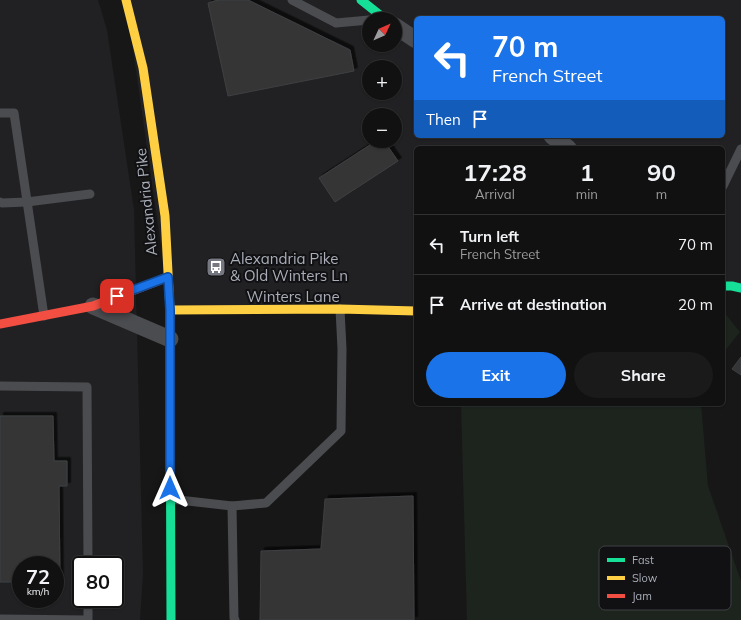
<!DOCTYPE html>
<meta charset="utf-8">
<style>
:root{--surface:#111;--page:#1a1a1a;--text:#f1f3f6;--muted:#9c9d9f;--line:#303131;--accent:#1a73e8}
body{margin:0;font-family:Mulish,sans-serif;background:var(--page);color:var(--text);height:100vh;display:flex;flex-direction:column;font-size:15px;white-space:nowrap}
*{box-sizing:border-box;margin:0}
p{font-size:13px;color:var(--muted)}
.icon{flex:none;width:22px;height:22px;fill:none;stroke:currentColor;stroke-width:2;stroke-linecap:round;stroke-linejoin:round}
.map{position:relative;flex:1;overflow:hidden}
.panel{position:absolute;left:414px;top:146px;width:311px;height:260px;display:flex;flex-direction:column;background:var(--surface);border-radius:6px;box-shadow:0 1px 3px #0004,0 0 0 1px var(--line)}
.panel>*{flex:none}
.banner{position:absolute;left:414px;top:16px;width:311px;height:122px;border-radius:6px;box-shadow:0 1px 3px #0004,0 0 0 1px var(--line);background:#1a73e8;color:#fff;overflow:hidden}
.needle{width:26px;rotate:46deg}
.controls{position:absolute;left:362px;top:12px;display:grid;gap:8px}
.controls a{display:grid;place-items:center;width:40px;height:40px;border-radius:50%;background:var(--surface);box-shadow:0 1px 3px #0004,0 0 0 1px var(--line);font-size:20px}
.speed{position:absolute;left:12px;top:556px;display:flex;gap:8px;font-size:20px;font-weight:700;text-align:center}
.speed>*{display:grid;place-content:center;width:52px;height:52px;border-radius:50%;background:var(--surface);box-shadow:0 1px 3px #0004,0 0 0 1px var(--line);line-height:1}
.speed small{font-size:10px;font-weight:400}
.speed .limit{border:2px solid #111;border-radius:6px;background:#fff;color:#111}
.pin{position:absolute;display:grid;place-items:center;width:34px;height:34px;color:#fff;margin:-17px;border-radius:8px;box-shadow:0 2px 6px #0006}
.me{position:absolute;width:44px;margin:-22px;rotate:0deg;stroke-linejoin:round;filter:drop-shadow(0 0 3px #0008)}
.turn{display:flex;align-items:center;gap:14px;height:84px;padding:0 12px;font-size:18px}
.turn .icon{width:52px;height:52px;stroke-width:2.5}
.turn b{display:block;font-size:28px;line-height:34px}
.then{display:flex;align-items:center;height:38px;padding:0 12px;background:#0003;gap:8px;font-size:15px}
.eta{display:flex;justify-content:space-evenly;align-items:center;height:68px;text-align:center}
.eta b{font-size:24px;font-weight:700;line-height:28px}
.primary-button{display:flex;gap:8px;margin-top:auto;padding:8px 12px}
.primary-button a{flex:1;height:46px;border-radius:24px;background:var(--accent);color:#fff;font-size:16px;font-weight:700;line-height:46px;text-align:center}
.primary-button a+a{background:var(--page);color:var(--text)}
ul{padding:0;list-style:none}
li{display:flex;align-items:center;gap:12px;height:60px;padding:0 12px;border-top:1px solid var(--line)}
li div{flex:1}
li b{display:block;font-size:15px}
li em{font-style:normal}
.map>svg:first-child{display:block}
.built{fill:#212123;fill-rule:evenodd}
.green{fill:#1d241e}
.building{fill:#353536;stroke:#3f4043;filter:url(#shadow)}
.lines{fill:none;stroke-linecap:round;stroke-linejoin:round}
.lane{stroke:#4b4c50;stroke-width:9}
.street{stroke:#4b4c50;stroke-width:17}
.fast{stroke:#16e098;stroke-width:9}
.slow{stroke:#ffcf43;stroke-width:9}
.jam{stroke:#f24e42;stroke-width:9}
.route-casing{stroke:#114b97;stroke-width:10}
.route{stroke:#1a73e8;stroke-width:7}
.labels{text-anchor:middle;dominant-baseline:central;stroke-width:4;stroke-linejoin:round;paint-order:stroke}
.street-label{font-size:15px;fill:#a8adb8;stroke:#111113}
.poi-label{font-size:15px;fill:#a8adb8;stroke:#111113;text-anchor:start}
.key{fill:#111113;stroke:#3e4045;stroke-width:1}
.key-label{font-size:11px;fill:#a8adb8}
</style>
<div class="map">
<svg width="741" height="620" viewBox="0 0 741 620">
<defs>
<filter id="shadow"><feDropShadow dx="3.5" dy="-3.5" stdDeviation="0" flood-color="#0009"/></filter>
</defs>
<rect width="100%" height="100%" fill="#171717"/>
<g class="built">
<path d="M 0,0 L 98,0 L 107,30 L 134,210 L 143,574 L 140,620 L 0,620 ZM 21,565 L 55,565 L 55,599 L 21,599 ZM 81,565 L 115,565 L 115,599 L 81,599 Z"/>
<path d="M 126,0 L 741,0 L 741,288 L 723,286 L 723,148 L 416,148 L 416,311 L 170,310 ZM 416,18 L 723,18 L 723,136 L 416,136 ZM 369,19 L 395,19 L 395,45 L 369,45 ZM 369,67 L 395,67 L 395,93 L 369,93 ZM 369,115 L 395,115 L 395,141 L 369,141 Z"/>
</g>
<g class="green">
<path d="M 723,311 L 740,332 L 723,353 Z"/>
<path d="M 461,404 L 701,404 L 708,486 L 741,581 L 741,620 L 467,620 Z"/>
</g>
<g class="building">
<path d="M 218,0 L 248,0 L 350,50 L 354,71 L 228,96 L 208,3 Z"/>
<path d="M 376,141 L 384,141 L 398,161 L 335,202 L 319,178 Z"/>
<path d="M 741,357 L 741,375 L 732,369 Z"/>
<path d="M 0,416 L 53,416 L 54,461 L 67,461 L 67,486 L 59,486 L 60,582 L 55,582 L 55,565 L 21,565 L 21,582 L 0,582 Z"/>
<path d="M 413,496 L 414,620 L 260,620 L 261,551 L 321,549 L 325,499 Z"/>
</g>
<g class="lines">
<g class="lane">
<path d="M 292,0 L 336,23 L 369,20"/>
<path d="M 0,113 L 14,113 L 44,316"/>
<path d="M 723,186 L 741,149"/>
<path d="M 0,202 L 2,203 L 27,202 L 90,194"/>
<path d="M 0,386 L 87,387 L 88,565"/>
<path d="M 170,499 L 232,506 L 266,503 L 341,431 L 342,349 L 340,309"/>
<path d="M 232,506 L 234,618 L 235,620"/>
<path d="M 0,619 L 88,620 L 88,599"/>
</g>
<g class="street">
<path d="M 395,26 L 416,40"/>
<path d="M 552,136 L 568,148"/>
<path d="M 93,306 L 170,339"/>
</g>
<g class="fast">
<path d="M 361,0 L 385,19"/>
<path d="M 723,286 L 732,286 L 741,288"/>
<path d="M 170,341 L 171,620"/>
</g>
<g class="slow">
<path d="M 126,0 L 143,68 L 165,216 L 170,310 L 170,341"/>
<path d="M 170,310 L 340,309 L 416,311"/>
</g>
<path class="jam" d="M 0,324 L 93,306 L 168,277"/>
</g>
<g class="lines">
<g class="route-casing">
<path id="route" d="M 117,296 L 168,277 L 170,310 L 170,488"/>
</g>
<use href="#route" class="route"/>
</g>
<defs>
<g id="bus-square" transform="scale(1)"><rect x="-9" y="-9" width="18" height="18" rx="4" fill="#757880" stroke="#111113"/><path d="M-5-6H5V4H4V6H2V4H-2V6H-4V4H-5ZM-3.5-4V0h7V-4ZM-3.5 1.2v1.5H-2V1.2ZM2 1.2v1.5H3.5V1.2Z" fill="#fff"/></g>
</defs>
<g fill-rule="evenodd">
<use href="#bus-square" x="216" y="267"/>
</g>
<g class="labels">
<g class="street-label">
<text transform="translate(146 202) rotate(-96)">Alexandria Pike</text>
<text x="293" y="296">Winters Lane</text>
</g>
<g class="poi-label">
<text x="230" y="258">Alexandria Pike<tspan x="230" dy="17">&amp; Old Winters Ln</tspan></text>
</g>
</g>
<rect x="599" y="546" width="132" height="64" rx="6" class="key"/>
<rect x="607" y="558" width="18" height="4" fill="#16e098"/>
<rect x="607" y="576" width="18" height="4" fill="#ffcf43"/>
<rect x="607" y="594" width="18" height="4" fill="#f24e42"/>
<g class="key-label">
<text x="632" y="564">Fast</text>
<text x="632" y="582">Slow</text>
<text x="632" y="600">Jam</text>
</g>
</svg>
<div class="controls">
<a><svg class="needle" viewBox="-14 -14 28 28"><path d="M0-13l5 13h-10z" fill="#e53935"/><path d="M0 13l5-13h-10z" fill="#9c9d9f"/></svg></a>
<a>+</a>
<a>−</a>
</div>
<div class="speed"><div>72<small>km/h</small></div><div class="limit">80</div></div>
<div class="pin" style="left:117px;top:296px;background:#d93025"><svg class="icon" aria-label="arrive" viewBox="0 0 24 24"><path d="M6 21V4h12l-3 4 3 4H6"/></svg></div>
<svg class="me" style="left:170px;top:488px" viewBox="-20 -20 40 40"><path d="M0-17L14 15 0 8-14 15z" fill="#1a73e8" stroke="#fff" stroke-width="4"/></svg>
<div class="banner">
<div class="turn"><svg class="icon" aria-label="left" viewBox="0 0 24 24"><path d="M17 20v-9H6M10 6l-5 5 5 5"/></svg><div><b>70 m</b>French Street</div></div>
<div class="then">Then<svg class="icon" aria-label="arrive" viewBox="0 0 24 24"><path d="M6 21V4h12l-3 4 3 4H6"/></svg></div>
</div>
<section class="panel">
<div class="eta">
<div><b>17:28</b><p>Arrival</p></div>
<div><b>1</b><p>min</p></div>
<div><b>90</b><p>m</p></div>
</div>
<ul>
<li><svg class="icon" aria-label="left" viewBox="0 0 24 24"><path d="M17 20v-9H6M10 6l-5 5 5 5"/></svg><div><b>Turn left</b><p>French Street</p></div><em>70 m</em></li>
<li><svg class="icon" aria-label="arrive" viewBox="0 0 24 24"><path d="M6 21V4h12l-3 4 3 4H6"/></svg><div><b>Arrive at destination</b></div><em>20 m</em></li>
</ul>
<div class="primary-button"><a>Exit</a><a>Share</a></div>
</section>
</div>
